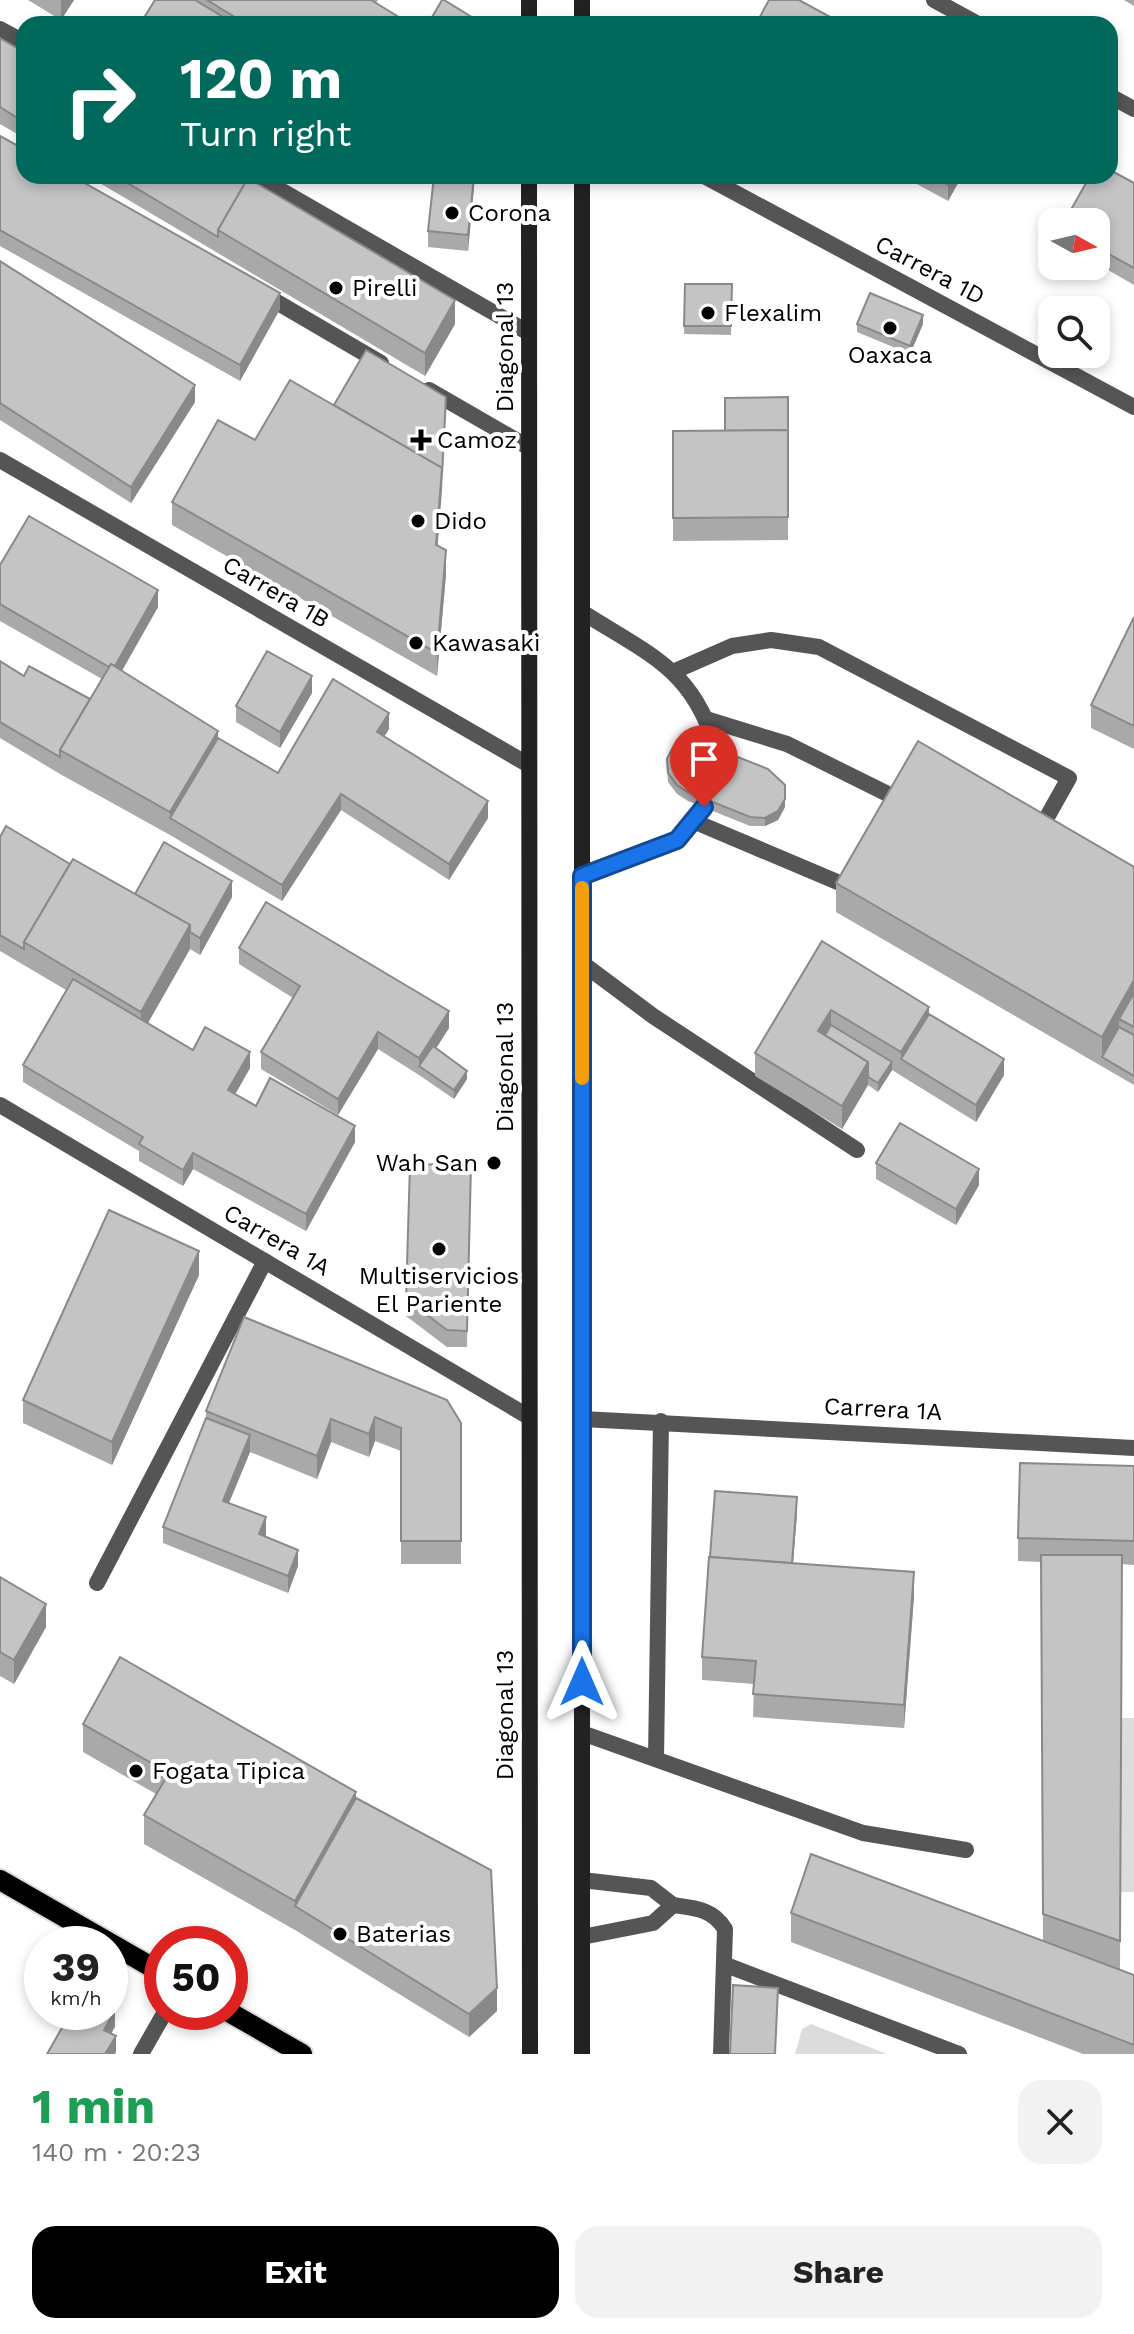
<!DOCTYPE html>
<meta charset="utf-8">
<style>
:root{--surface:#fff;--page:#f2f2f2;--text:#222;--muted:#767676;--accent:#000}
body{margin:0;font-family:"Work Sans",sans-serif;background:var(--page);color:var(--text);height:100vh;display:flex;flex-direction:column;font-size:30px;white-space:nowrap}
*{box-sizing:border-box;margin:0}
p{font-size:26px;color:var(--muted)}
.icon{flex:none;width:44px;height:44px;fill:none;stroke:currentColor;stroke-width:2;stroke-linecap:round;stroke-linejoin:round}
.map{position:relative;height:2054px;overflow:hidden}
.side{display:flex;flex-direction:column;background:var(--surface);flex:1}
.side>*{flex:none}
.guide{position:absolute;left:16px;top:16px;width:1102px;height:168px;border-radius:24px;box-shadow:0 4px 12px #0003;background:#00695c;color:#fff;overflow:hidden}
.needle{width:52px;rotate:98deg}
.fabs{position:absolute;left:1038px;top:208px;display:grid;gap:16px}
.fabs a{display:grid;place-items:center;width:72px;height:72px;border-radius:16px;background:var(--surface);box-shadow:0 4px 12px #0003;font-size:40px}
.speed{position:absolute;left:24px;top:1926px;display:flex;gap:16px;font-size:40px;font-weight:700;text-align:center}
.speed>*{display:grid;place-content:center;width:104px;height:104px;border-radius:50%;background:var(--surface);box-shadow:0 4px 12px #0003;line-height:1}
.speed small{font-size:20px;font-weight:400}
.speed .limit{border:12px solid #d22;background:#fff;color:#111}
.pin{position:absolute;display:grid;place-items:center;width:68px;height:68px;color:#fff;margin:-82px -34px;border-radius:50% 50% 50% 0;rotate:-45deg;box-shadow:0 0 8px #0007}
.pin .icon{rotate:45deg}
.me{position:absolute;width:88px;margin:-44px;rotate:0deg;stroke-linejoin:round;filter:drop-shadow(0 0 6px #0008)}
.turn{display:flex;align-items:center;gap:28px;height:168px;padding:0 32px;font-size:36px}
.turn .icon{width:104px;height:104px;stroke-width:2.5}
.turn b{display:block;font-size:56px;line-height:68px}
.round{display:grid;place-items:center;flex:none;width:84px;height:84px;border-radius:24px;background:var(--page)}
.summary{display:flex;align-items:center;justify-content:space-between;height:136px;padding:0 32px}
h1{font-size:48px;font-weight:700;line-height:60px;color:#1e9e55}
.primary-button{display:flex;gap:16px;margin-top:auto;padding:16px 32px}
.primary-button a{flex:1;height:92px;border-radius:24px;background:var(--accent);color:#fff;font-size:32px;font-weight:700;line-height:92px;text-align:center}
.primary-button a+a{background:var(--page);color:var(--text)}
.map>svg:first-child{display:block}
.green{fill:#dcdcdc}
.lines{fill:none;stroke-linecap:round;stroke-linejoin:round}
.primary-casing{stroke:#dbdbdb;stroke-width:24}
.lane{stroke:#555;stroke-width:16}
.street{stroke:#555;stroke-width:16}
.secondary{stroke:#222;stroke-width:16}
.primary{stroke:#000;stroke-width:20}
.wall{fill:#a9a9a9}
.shaded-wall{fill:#898989}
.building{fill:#c4c4c4;stroke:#898989;stroke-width:2}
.route-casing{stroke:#114b97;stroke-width:20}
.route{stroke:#1a73e8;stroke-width:14}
.slow{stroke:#f59e0b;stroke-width:14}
.poi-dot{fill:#000;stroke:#fff;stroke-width:3}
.labels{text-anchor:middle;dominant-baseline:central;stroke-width:8;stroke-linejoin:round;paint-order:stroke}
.poi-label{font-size:24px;fill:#000;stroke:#fff;text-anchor:start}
.street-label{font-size:24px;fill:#000;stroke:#fff}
</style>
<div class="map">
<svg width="1134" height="2054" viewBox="0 0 1134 2054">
<rect width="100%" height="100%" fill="#fff"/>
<g class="green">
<path d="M 1121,1718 L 1134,1718 L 1134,1892 L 1120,1892 Z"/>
<path d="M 811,2024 L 887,2054 L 795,2054 L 802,2029 Z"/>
</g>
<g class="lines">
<g class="primary-casing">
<g id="primary">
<path d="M 0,1880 L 162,1973"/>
<path d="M 229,2012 L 302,2054"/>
</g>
</g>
<g class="lane">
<path d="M 582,612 C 653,657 696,670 719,758"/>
<path d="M 675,671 L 732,646 L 771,640 L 819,647 L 1069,778 L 1037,835"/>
<path d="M 709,720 L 787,744 L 906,803"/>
<path d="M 693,821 L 854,889"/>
<path d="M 582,876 L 677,840 L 704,807"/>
<path d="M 582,963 L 653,1016 L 857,1150"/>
<path d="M 97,1583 L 265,1261"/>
<path d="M 582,1733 L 863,1833 L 966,1850"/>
<path d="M 656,1759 L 661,1421"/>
<path d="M 673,1905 C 695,1908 713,1909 725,1929 L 721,2054"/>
<path d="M 582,1937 L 653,1923 L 673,1905 L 651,1888 L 582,1880"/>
<path d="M 726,1965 L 959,2054"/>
<path d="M 141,2054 L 165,2012"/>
</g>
<g class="street">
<path d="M 934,0 L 978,24"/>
<path d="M 0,29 L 24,42"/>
<path d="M 1110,96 L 1134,109"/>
<path d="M 256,176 L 529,333"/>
<path d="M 704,176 L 1134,407"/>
<path d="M 263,294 L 381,363"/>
<path d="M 429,390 L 528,447"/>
<path d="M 0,460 L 529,765"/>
<path d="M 0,1105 L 529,1417"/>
<path d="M 582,1419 L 1134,1448"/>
</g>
<g class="secondary">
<path d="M 529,0 L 529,24"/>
<path d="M 582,0 L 582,24"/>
<path d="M 529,176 L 530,2054"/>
<path d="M 582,176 L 582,2054"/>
</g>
<use href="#primary" class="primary"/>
</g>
<g class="wall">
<path d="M 28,0 L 74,0 L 61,20 Z"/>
<path d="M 155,0 L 378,0 L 376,3 L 410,24 L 140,24 Z"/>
<path d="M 1124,0 L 1134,0 L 1134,6 Z"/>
<path d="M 0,38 L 24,52 L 24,138 L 0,124 Z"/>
<path d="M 0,136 L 280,309 L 240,381 L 0,246 Z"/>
<path d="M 88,176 L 233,176 L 455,324 L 425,376 Z"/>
<path d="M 475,176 L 468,251 L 428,247 L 428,231 Z"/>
<path d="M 902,176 L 962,176 L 948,201 Z"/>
<path d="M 1134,183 L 1134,285 L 1096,263 L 1096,222 Z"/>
<path d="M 0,261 L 195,402 L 131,503 L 0,420 Z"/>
<path d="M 685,284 L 732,284 L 731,335 L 684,334 Z"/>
<path d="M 857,324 L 923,324 L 910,354 L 857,332 Z"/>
<path d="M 788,397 L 788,540 L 673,541 L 673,431 L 725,431 Z"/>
<path d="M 334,405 L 446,413 L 437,546 L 446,574 L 437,676 L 172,525 L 172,502 L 255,440 Z"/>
<path d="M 0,565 L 158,607 L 122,671 L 218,738 L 278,773 L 389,729 L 384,737 L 488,818 L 449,880 L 341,810 L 282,901 L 170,835 L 60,774 L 0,738 L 0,661 L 24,676 L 90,699 L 102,679 L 0,621 Z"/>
<path d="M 1134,617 L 1134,749 L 1091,728 L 1091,705 Z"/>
<path d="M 312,693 L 280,748 L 236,722 L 236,706 Z"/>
<path d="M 667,759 L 785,807 L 778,820 L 765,826 L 750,826 L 688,801 L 677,794 L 668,782 Z"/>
<path d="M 0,837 L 70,864 L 135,894 L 232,897 L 200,955 L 190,949 L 148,1023 L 193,1050 L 250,1068 L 235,1094 L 256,1106 L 355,1142 L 306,1231 L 193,1169 L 183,1186 L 139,1161 L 139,1151 L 23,1082 L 23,1065 L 66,990 L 0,951 Z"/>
<path d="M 1134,867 L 1134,1085 L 836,912 L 836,883 Z"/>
<path d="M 822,941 L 929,1014 L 1004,1075 L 976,1122 L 892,1070 L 878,1092 L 868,1085 L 842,1129 L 755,1076 L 755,1053 Z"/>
<path d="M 239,948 L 449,1028 L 436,1048 L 467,1079 L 454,1099 L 419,1075 L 378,1049 L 338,1115 L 261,1069 L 261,1052 L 293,998 L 239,964 Z"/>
<path d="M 876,1163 L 979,1185 L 956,1225 L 876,1179 Z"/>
<path d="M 410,1164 L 471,1165 L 467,1347 L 447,1347 L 406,1316 Z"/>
<path d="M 199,1275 L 112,1465 L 23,1423 L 23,1400 Z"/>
<path d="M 244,1317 L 461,1423 L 461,1564 L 401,1564 L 401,1451 L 375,1441 L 369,1457 L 331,1442 L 317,1479 L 250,1452 L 229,1503 L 266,1534 L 265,1537 L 298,1566 L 288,1593 L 163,1543 L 163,1527 L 206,1418 L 206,1411 Z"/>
<path d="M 1134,1466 L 1134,1565 L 1122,1564 L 1120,1969 L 1134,1975 L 1134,2054 L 1083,2054 L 791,1942 L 791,1913 L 1043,1941 L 1041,1562 L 1018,1561 L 1018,1538 Z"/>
<path d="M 797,1513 L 793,1563 L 914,1596 L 904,1728 L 753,1717 L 754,1684 L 702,1680 L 702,1657 Z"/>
<path d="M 0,1577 L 46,1627 L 14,1684 L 0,1676 Z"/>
<path d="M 83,1724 L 356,1798 L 497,2011 L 469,2037 L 295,1930 L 144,1844 L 144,1815 L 156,1794 L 83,1752 Z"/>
</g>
<g class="shaded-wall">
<path d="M 61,0 L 74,0 L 61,20 Z"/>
<path d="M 474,176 L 475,176 L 468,251 L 468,235 Z"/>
<path d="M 953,176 L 962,176 L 948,201 L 948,185 Z"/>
<path d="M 280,293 L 280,309 L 240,381 L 240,365 Z"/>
<path d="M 455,300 L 455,324 L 425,376 L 425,353 Z"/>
<path d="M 923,315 L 923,324 L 910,354 L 910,346 Z"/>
<path d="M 195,385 L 195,402 L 131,503 L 131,487 Z"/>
<path d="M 446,397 L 442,490 L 436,568 L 436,545 Z"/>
<path d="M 446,550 L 446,574 L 437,676 L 437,653 Z"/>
<path d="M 158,590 L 158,607 L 113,686 L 113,669 Z"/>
<path d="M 312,676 L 312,693 L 280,748 L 280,732 Z"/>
<path d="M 389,713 L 389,729 L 377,748 L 377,732 Z"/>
<path d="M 218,731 L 218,754 L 170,818 L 170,835 L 170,812 Z"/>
<path d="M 341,794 L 341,810 L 282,901 L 282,885 Z"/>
<path d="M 785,799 L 785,807 L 778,820 L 765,826 L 765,818 Z"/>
<path d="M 488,801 L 488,818 L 449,880 L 449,864 Z"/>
<path d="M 232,881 L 232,897 L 200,955 L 200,938 Z"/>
<path d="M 190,925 L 190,949 L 141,1035 L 141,1012 Z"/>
<path d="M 1134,980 L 1134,1009 L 1119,1019 L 1119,1035 L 1102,1057 L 1102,1037 Z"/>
<path d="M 929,1007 L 929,1030 L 901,1059 L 901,1052 Z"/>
<path d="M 831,1010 L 831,1033 L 822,1048 L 818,1031 Z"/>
<path d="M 449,1011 L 449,1028 L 423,1069 L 419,1066 L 419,1058 Z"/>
<path d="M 378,1032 L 378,1049 L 338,1115 L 338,1099 Z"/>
<path d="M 250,1052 L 250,1068 L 228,1107 L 228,1090 Z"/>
<path d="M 1004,1059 L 1004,1075 L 976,1122 L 976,1105 Z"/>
<path d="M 868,1062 L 868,1085 L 842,1129 L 842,1106 Z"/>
<path d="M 892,1062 L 892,1070 L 878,1092 L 878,1083 Z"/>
<path d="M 467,1071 L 467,1079 L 454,1099 L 454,1090 Z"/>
<path d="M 355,1126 L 355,1142 L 306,1231 L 306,1214 Z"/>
<path d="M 193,1153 L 193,1169 L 183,1186 L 183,1170 Z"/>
<path d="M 979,1169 L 979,1185 L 956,1225 L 956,1209 Z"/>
<path d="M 199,1251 L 199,1275 L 112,1465 L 112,1442 Z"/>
<path d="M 375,1417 L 375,1441 L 369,1457 L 369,1434 Z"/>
<path d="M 331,1419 L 331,1442 L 317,1479 L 317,1456 Z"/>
<path d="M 250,1435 L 250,1452 L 223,1517 L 223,1501 Z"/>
<path d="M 797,1497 L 797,1513 L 791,1587 L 791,1570 Z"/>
<path d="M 266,1517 L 266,1534 L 259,1551 L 259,1534 Z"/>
<path d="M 298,1550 L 298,1566 L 288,1593 L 288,1576 Z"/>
<path d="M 914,1572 L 914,1596 L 904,1728 L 904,1705 Z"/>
<path d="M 46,1604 L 46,1627 L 14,1684 L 14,1660 Z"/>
<path d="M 356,1792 L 356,1821 L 295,1906 L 295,1901 Z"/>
<path d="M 497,1988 L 497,2011 L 469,2037 L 469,2014 Z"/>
<path d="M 115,2010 L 115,2027 L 104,2046 L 104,2030 Z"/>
<path d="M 116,2036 L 116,2052 L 115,2054 L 105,2054 Z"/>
</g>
<g class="building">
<path d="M 155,0 L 195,0 L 228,20 L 226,24 L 140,24 Z"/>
<path d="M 207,0 L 371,0 L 410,24 L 246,24 Z"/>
<path d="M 442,0 L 444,0 L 483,24 L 428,24 Z"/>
<path d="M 769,0 L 799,0 L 843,24 L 756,24 Z"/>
<path d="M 0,38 L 24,52 L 24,122 L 0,107 Z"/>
<path d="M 0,136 L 24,149 L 24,176 L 72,176 L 280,293 L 240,365 L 0,230 Z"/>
<path d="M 1110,170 L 1134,183 L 1134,268 L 1096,247 L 1096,222 L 1064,222 L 1090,176 L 1110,176 Z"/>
<path d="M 116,176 L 233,176 L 245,183 L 218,230 L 218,237 Z"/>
<path d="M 434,176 L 474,176 L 468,235 L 428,231 Z"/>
<path d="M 932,176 L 953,176 L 948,185 Z"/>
<path d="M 248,178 L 455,300 L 425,353 L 218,230 Z"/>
<path d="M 0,261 L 195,385 L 131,487 L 0,403 Z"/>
<path d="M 685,284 L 732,284 L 731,326 L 684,326 Z"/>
<path d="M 870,293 L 923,315 L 910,346 L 857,324 Z"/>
<path d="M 366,350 L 446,397 L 442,474 L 442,468 L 334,405 Z"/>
<path d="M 290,380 L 442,468 L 436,545 L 446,550 L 437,653 L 172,502 L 218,420 L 255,440 Z"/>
<path d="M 788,397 L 788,435 L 788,430 L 725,431 L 725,398 Z"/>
<path d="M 788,430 L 788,517 L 673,518 L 673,431 Z"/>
<path d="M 29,516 L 158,590 L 115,666 L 111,664 L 109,667 L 0,604 L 0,565 Z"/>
<path d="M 1134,617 L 1134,726 L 1091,705 Z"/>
<path d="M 267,651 L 312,676 L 280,732 L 236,706 Z"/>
<path d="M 0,661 L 24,676 L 29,666 L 90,699 L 60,750 L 60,757 L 0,722 Z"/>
<path d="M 111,664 L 218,731 L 170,812 L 60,750 Z"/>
<path d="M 333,679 L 389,713 L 377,732 L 488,801 L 449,864 L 341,794 L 282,885 L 170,818 L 218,738 L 278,773 Z"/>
<path d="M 918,741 L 1134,867 L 1134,980 L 1102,1037 L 836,883 Z"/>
<path d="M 686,742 L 700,742 L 768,769 L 785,785 L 785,799 L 778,811 L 765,818 L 750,817 L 688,792 L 677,785 L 668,773 L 667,759 L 673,747 Z"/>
<path d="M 6,826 L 70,864 L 24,942 L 24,949 L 0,935 L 0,837 Z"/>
<path d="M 164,842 L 232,881 L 200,938 L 190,932 L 190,925 L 135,894 Z"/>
<path d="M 73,859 L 190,925 L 141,1012 L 24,942 Z"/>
<path d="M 266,902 L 449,1011 L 419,1058 L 378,1032 L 338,1099 L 261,1052 L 300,986 L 239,948 Z"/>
<path d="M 822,941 L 929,1007 L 901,1052 L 831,1010 L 818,1031 L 868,1062 L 842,1106 L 755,1053 Z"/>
<path d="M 73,979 L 193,1050 L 205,1027 L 250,1052 L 228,1090 L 256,1106 L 270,1078 L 355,1126 L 306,1214 L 193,1153 L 183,1170 L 139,1144 L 143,1137 L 23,1065 Z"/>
<path d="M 1134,993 L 1134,1027 L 1119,1019 Z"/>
<path d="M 929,1014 L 1004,1059 L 976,1105 L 901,1059 Z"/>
<path d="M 831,1025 L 892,1062 L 878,1083 L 868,1077 L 868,1062 L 825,1035 Z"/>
<path d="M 1119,1027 L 1134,1035 L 1134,1076 L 1102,1057 Z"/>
<path d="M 433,1046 L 467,1071 L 454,1090 L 419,1066 Z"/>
<path d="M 900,1123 L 979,1169 L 956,1209 L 876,1163 Z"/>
<path d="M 410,1164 L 471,1165 L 467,1331 L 447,1330 L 406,1299 Z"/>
<path d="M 109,1210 L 199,1251 L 112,1442 L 23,1400 Z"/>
<path d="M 244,1317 L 447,1400 L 461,1423 L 461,1541 L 401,1541 L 401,1428 L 375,1417 L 369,1434 L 331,1419 L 317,1456 L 206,1411 Z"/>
<path d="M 206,1418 L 250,1435 L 223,1501 L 266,1517 L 259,1534 L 298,1550 L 288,1576 L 163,1527 Z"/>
<path d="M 1020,1463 L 1134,1466 L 1134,1541 L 1018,1538 Z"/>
<path d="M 715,1491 L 797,1497 L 792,1563 L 710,1557 Z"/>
<path d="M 1041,1555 L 1122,1555 L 1120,1941 L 1043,1914 Z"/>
<path d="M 709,1557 L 914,1572 L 904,1705 L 753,1694 L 756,1661 L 702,1657 Z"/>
<path d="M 0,1577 L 46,1604 L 14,1660 L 0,1652 Z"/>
<path d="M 120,1657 L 356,1792 L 295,1901 L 144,1815 L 169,1773 L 83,1724 Z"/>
<path d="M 356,1798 L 491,1870 L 497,1988 L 469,2014 L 295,1906 Z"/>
<path d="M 811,1854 L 1134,1975 L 1134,2045 L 791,1913 Z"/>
<path d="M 733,1985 L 778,1988 L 775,2054 L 730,2054 Z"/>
<path d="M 110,2007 L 115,2010 L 104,2030 L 116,2036 L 105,2054 L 47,2054 L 71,2012 L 110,2012 Z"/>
</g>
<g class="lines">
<g class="route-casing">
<path id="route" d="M 582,1682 L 582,876 L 677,840 L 704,807"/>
</g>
<use href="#route" class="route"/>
<path class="slow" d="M 582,888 L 582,1078"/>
</g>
<g class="poi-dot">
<circle cx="452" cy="213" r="8"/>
<circle cx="336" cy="288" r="8"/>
<circle cx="708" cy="313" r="8"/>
<circle cx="890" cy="328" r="8"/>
<path d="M417 428h8v8h8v8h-8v8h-8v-8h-8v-8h8z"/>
<circle cx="418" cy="521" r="8"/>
<circle cx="416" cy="643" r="8"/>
<circle cx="494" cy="1163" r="8"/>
<circle cx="439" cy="1249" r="8"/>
<circle cx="136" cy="1771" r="8"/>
<circle cx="340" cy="1934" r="8"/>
</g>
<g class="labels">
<g class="poi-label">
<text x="468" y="213">Corona</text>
<text x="352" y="288">Pirelli</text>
<text x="724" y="313">Flexalim</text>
<text x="890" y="355" text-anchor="middle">Oaxaca</text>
<text x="437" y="440">Camoz</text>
<text x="434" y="521">Dido</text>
<text x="432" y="643">Kawasaki</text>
<text x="478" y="1163" text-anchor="end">Wah San</text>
<text x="439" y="1276" text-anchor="middle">Multiservicios<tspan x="439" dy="28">El Pariente</tspan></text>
<text x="152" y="1771">Fogata Tipica</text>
<text x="356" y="1934">Baterias</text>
</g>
<g class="street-label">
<text transform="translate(930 270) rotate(28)">Carrera 1D</text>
<text transform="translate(505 347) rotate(-90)">Diagonal 13</text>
<text transform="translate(276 592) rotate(30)">Carrera 1B</text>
<text transform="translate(505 1067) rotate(-90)">Diagonal 13</text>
<text transform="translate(277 1240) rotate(30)">Carrera 1A</text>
<text transform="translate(883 1409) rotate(3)">Carrera 1A</text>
<text transform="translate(505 1715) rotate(-90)">Diagonal 13</text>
</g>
</g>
</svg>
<div class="fabs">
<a><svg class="needle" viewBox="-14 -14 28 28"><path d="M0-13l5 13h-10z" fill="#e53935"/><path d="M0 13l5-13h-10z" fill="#767676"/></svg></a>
<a><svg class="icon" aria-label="search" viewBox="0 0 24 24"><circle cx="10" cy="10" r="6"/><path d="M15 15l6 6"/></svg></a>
</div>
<div class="speed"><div>39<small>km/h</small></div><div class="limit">50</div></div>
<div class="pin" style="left:704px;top:807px;background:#d93025"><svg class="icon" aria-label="arrive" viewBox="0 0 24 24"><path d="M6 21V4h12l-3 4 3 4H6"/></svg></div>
<svg class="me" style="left:582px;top:1682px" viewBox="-20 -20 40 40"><path d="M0-17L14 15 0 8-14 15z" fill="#1a73e8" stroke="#fff" stroke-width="4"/></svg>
<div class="guide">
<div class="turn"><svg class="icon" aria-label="right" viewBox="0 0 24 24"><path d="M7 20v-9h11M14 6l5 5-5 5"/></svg><div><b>120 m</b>Turn right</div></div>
</div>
</div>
<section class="side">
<div class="summary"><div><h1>1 min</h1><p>140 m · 20:23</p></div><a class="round"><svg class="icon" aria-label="close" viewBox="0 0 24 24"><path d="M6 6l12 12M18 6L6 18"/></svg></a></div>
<div class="primary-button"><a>Exit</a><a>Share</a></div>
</section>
